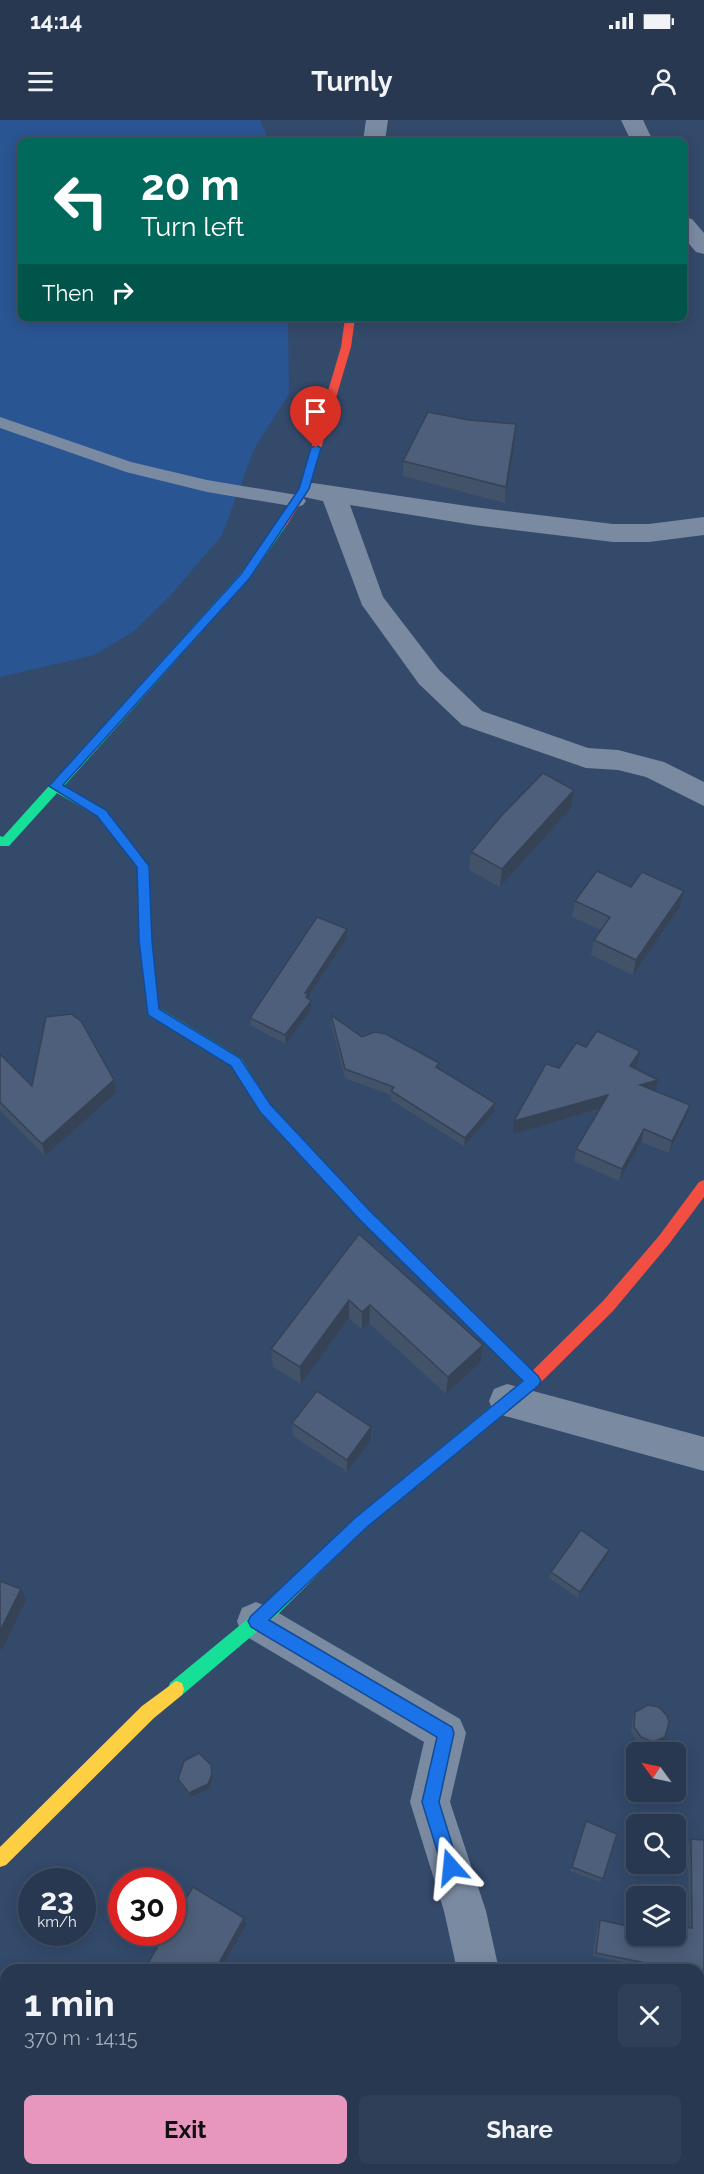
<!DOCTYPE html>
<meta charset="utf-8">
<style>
:root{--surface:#273850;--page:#2f3f57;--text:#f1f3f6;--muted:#a4acb7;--line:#435267;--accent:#e797bd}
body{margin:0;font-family:Raleway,sans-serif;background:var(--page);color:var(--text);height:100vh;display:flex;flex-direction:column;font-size:22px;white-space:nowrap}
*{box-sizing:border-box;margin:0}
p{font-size:20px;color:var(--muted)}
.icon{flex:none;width:33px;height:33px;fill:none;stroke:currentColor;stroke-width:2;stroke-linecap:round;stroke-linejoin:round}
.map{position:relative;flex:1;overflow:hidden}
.side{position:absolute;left:0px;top:1844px;width:705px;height:212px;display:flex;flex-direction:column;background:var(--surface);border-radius:18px 18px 0 0;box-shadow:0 3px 15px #0003,0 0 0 2px var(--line)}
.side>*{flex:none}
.banner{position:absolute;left:18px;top:18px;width:669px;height:183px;border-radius:9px;box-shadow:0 3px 15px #0003,0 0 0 2px var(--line);background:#00695c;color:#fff;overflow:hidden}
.needle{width:39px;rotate:303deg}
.tools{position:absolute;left:626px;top:1622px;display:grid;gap:12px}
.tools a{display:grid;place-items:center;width:60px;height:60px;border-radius:9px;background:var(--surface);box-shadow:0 3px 15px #0003,0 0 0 2px var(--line);font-size:30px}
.speed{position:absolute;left:18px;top:1748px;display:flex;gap:12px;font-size:30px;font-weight:700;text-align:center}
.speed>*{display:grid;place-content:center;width:78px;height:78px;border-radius:50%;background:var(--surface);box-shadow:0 3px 15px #0003,0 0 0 2px var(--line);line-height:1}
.speed small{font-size:15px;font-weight:400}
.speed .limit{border:9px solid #d22;background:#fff;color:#111}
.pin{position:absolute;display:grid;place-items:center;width:51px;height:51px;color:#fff;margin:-62px -26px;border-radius:50% 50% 50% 0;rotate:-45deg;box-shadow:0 0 6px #0007}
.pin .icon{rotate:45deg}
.me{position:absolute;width:66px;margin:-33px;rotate:342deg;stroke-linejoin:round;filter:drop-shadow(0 0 4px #0008)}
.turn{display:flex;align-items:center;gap:21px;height:126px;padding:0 24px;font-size:27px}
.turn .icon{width:78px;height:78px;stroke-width:2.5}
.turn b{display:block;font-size:42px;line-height:51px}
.then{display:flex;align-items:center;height:57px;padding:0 24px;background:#0003;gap:12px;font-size:22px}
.round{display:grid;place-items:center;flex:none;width:63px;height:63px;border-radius:9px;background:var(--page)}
.headline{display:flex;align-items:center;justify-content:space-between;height:102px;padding:0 24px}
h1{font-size:36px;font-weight:700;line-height:45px}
.primary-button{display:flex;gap:12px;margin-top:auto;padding:12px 24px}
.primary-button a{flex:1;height:69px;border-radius:9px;background:var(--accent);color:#111;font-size:24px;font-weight:700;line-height:69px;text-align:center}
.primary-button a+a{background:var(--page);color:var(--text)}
.status{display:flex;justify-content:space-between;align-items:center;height:42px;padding:0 30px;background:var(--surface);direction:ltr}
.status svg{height:16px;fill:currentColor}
header{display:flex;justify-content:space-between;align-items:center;height:78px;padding:0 24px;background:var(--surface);font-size:27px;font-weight:700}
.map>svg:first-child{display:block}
.green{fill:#2a5593}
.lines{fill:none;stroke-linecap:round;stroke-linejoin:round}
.lane{fill:#7a8aa1;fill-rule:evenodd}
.street{fill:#7a8aa1;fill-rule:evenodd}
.fast{fill:#16e098;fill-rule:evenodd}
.slow{fill:#ffcf43;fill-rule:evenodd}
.jam{fill:#f24e42;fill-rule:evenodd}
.wall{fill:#425269}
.shaded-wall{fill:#364255}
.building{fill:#4d5f7a;stroke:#364255;stroke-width:1.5}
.route{fill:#1a73e8;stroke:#114b97;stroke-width:1.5}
</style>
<div class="status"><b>14:14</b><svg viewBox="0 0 49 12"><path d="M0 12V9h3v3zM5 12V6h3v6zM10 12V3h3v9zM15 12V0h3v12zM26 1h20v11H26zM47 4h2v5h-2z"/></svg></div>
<header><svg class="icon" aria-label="menu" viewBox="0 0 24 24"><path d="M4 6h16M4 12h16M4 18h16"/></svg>Turnly<svg class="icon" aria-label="person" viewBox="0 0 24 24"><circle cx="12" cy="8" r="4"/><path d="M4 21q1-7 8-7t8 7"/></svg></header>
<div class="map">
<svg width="704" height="2054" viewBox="0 0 704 2054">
<rect width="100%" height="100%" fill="#344a6b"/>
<path class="green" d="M 0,0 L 260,0 L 269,21 L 21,21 L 21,198 L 288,198 L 289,274 L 254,329 L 222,415 L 171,475 L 133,512 L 94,535 L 0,557 Z"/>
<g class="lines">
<path class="lane" d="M 0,297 L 131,342 L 207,360 L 297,375 L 303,377 L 306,381 L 303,385 L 297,387 L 207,372 L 126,352 L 0,308 Z"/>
<g class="street">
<path d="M 366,0 L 388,0 L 385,21 L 363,21 Z"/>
<path d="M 621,0 L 643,0 L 653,21 L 631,21 Z"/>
<path d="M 684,97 L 692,99 L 704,113 L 704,134 L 696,132 L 684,118 Z"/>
<path d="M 313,363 L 474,387 L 613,404 L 649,404 L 704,397 L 704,415 L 649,422 L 613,422 L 474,405 L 350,385 L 383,477 L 439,550 L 482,591 L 588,628 L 618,630 L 664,642 L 704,662 L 704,686 L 646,657 L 618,650 L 586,648 L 462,605 L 419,564 L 362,485 L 323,381 L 304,377 L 300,371 L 304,365 Z"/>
<path d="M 507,1264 L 704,1317 L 704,1351 L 494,1293 L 489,1281 L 494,1269 Z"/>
<path d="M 256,1482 L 270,1488 L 460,1599 L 466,1613 L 450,1682 L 486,1791 L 499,1850 L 457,1850 L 444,1791 L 410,1682 L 424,1622 L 242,1514 L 237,1501 L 242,1488 Z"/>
<path d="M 501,2049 L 545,2049 L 546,2054 L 502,2054 Z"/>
</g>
<g class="fast">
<path d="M 283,399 L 288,403 L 249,459 L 64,666 L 105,690 L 149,746 L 151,821 L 159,888 L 241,938 L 270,984 L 370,1092 L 413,1134 L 415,1138 L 413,1142 L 408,1144 L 403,1142 L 360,1100 L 260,992 L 231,946 L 148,895 L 139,821 L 137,747 L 97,696 L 57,673 L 9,726 L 0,726 L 0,716 L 3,717 L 241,453 L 279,401 Z"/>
<path d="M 526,1260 L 531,1262 L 533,1267 L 531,1272 L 365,1408 L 279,1493 L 182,1575 L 176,1577 L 170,1575 L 168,1569 L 170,1563 L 267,1483 L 355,1398 L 521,1262 Z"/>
</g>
<g class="slow">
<path d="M 408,1132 L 413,1134 L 538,1256 L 540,1261 L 538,1266 L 533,1268 L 528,1266 L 403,1142 L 401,1138 L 403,1134 Z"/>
<path d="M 176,1561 L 182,1563 L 184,1569 L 182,1575 L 154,1598 L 6,1745 L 0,1747 L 0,1727 L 142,1586 Z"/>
</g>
<g class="jam">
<path d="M 345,198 L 355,198 L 351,227 L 309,369 L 287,405 L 279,405 L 278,403 L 299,369 L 341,227 Z"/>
<path d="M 704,1060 L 704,1077 L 669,1124 L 613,1191 L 531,1272 L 526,1274 L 521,1272 L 519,1267 L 521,1262 L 603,1181 L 659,1116 L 699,1062 Z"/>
</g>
</g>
<g class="wall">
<path d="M 515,320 L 505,383 L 403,356 L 403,341 Z"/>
<path d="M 574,670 L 571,688 L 500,767 L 469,750 L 471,732 Z"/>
<path d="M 631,767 L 680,787 L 633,855 L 591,835 L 594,820 L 601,810 L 572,797 L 575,781 Z"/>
<path d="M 347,809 L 347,818 L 308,877 L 308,879 L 311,881 L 311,890 L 286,924 L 251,906 L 250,898 Z"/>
<path d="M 331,895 L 362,917 L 439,949 L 495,983 L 494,992 L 464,1026 L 391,980 L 391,975 L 345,958 L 331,904 Z"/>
<path d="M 586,927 L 637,944 L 635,948 L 655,971 L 686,997 L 669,1033 L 641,1022 L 619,1061 L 574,1041 L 576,1029 L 599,989 L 513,1014 L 559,948 Z"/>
<path d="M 0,934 L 32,966 L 116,973 L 45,1036 L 0,990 Z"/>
<path d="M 359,1114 L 481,1242 L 446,1274 L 369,1203 L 362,1210 L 349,1198 L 301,1264 L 273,1247 L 271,1229 Z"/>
<path d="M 292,1303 L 371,1307 L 371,1320 L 347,1352 L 293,1316 Z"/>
<path d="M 609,1430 L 607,1436 L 578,1478 L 549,1458 L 551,1452 Z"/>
<path d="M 635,1592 L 665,1617 L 663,1622 L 650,1627 L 638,1622 L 631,1612 L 633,1597 Z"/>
<path d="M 213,1649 L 213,1658 L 209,1669 L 190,1677 L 180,1663 L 178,1659 Z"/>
<path d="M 586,1701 L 603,1759 L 600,1762 L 570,1751 L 584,1706 Z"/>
<path d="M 691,1719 L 704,1720 L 704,1858 L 699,1857 L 699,1850 L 663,1850 L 593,1836 L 598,1803 L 600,1800 L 669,1816 L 669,1815 L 675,1815 L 689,1807 L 688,1723 Z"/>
<path d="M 0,1919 L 6,1923 L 6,1967 L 0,1967 Z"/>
</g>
<g class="shaded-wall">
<path d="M 516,304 L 515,320 L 505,383 L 506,367 Z"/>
<path d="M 574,670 L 571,688 L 500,767 L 502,749 Z"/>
<path d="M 684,771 L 680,787 L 633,855 L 636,840 Z"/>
<path d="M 347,809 L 347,818 L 308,877 L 309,883 L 305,873 Z"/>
<path d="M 311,881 L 311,890 L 286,924 L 285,915 Z"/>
<path d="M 640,931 L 637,944 L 628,959 L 630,946 Z"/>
<path d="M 114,960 L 116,973 L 45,1036 L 42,1024 Z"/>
<path d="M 658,960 L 655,973 L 640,965 Z"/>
<path d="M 608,975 L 605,987 L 513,1014 L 514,1001 Z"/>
<path d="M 495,983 L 494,992 L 464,1026 L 465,1018 Z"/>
<path d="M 690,985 L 686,997 L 669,1033 L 672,1021 Z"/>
<path d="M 644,1009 L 641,1022 L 619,1061 L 622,1049 Z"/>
<path d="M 349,1180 L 349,1198 L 301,1264 L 300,1247 Z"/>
<path d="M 370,1185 L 369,1203 L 362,1210 L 362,1192 Z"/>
<path d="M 483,1225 L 481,1242 L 446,1274 L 448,1257 Z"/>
<path d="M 371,1307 L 371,1320 L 347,1352 L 347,1340 Z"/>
<path d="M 609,1430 L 607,1436 L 578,1478 L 580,1472 Z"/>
<path d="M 21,1469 L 26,1480 L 2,1530 L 0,1527 L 0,1511 Z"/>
<path d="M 665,1617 L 663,1622 L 650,1627 L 653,1622 Z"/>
<path d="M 211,1645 L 213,1658 L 209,1669 L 190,1677 L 189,1673 Z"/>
<path d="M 244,1798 L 246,1805 L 220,1850 L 215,1850 Z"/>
</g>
<g class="building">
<path d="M 428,292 L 469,300 L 516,304 L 506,367 L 403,341 Z"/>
<path d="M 543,653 L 574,670 L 502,749 L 471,732 L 503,694 Z"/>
<path d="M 597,751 L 631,767 L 642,752 L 684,771 L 636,840 L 594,820 L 610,797 L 575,781 Z"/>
<path d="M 317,797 L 347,809 L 305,873 L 308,874 L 306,877 L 311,881 L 285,915 L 250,898 Z"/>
<path d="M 71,894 L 81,901 L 114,960 L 42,1024 L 0,982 L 0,934 L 32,966 L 46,897 Z"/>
<path d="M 331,895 L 362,917 L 375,912 L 386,914 L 439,943 L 436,947 L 495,983 L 465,1018 L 391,971 L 394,967 L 345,949 Z"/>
<path d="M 597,911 L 640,931 L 630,946 L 658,960 L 640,965 L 690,985 L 672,1021 L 644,1009 L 622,1049 L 576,1029 L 608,975 L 514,1001 L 546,944 L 559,948 L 576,923 L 586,927 Z"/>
<path d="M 359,1114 L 483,1225 L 448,1257 L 370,1185 L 362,1192 L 349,1180 L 300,1247 L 271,1229 Z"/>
<path d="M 317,1271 L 371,1307 L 347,1340 L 292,1303 Z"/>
<path d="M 581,1410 L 609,1430 L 580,1472 L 551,1452 Z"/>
<path d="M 0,1461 L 21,1469 L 0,1511 Z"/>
<path d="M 648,1585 L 659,1587 L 667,1596 L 669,1602 L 665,1617 L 653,1622 L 641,1617 L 634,1607 L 635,1592 Z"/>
<path d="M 199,1633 L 211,1645 L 212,1654 L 208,1664 L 189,1673 L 178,1659 L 184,1641 Z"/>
<path d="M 586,1701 L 617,1714 L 603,1759 L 572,1747 Z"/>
<path d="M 691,1719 L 704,1720 L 704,1854 L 699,1853 L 699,1850 L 680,1850 L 596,1833 L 600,1800 L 636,1808 L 636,1815 L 664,1815 L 672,1817 L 672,1815 L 675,1815 L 675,1805 L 692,1808 Z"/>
<path d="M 193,1767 L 244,1798 L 215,1850 L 154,1850 L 147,1845 L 166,1812 L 172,1812 L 172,1801 Z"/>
<path d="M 0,1919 L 6,1923 L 6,1964 L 0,1964 Z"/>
<path d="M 232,2049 L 281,2049 L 278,2054 L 229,2054 Z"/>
<path d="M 416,2049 L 445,2049 L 446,2054 L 414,2054 Z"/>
</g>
<path class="route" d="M 316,325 L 321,328 L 309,369 L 249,459 L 63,665 L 106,690 L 149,746 L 152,821 L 159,889 L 240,938 L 270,984 L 370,1091 L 538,1256 L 541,1261 L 538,1266 L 366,1408 L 269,1500 L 452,1607 L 454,1613 L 439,1682 L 459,1747 L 457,1753 L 451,1756 L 445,1753 L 442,1747 L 422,1682 L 437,1617 L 251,1507 L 248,1501 L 251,1496 L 355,1398 L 523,1261 L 360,1100 L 260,992 L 231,946 L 148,895 L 139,821 L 137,747 L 97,696 L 49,666 L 241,454 L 299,369 L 311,328 Z"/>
</svg>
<div class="tools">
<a><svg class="needle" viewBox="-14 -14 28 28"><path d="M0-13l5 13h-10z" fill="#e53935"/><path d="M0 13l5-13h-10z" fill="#a4acb7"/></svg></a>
<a><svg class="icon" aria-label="search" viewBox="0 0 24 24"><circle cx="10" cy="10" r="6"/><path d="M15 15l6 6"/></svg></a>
<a><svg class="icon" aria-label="layers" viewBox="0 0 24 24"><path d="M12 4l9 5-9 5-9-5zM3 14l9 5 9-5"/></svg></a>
</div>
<div class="speed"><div>23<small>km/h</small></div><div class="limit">30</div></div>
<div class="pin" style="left:316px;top:328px;background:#d93025"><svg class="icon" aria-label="arrive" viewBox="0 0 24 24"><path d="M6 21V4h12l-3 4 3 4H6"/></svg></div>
<svg class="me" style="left:451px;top:1747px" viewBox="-20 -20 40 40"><path d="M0-17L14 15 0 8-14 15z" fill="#1a73e8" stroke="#fff" stroke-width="4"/></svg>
<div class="banner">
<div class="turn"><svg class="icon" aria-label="left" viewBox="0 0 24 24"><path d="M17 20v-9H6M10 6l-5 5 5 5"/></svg><div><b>20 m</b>Turn left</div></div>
<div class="then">Then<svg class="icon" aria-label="right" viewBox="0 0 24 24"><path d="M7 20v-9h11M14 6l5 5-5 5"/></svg></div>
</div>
<section class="side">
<div class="headline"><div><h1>1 min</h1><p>370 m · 14:15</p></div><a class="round"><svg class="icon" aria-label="close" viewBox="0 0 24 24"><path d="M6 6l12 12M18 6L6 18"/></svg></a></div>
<div class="primary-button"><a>Exit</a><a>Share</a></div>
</section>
</div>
